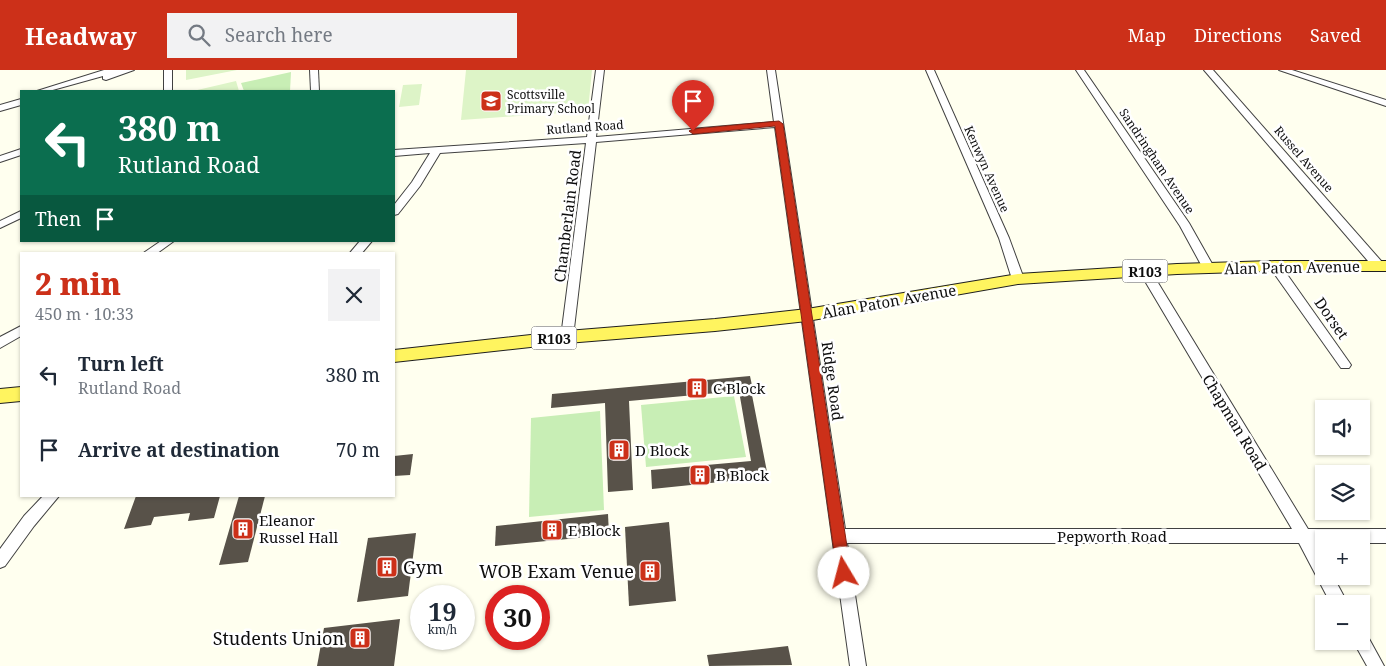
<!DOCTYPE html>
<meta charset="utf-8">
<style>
:root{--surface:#fff;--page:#f2f2f3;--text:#1f2937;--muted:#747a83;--accent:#cc3019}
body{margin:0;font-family:"Noto Serif",serif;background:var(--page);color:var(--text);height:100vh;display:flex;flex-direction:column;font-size:19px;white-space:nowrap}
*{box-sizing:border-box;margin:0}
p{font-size:16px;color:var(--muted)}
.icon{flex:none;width:28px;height:28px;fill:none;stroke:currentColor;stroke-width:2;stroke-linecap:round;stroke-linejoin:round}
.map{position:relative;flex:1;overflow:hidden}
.details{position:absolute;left:20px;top:182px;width:375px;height:245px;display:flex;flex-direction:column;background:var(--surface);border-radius:0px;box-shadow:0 1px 4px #0004}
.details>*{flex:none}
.hud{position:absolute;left:20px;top:20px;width:375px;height:152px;border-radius:0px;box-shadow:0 1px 4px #0004;background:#0b6e4f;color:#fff;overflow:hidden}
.fabs{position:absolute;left:1315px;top:330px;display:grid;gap:10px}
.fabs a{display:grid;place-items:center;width:55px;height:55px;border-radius:0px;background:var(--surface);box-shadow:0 1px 4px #0004;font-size:25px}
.speed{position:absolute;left:410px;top:515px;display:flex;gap:10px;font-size:25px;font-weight:700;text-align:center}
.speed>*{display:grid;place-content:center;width:65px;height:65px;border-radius:50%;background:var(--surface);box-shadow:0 1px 4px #0004;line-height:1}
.speed small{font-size:12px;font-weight:400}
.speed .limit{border:8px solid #d22;background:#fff;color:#111}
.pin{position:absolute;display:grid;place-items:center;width:42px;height:42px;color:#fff;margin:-51px -21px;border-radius:50% 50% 50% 0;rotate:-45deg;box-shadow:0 0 5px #0007}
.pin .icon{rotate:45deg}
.me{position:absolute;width:55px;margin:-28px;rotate:352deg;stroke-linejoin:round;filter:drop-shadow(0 0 4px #0008)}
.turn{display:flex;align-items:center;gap:18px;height:105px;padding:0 15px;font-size:22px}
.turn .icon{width:65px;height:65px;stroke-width:2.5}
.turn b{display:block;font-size:35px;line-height:42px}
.then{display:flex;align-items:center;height:48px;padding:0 15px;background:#0003;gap:10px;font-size:19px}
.round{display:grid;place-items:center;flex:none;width:52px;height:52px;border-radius:0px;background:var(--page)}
.head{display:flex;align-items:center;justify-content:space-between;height:85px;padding:0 15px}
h1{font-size:30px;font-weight:800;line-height:38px;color:var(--accent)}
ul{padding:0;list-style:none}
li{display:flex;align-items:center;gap:15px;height:75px;padding:0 15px}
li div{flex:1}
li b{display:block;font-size:19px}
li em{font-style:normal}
header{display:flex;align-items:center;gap:30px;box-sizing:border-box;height:70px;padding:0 25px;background:var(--accent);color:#fff}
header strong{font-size:24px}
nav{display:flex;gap:28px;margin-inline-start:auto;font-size:18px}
.search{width:350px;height:45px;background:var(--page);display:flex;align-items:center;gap:12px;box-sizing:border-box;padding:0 18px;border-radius:0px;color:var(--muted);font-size:19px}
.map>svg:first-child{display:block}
.green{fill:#c8eeb5}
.pitch{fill:#ddf4c7}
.building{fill:#585249}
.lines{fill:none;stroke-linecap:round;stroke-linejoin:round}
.minor-casing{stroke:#414141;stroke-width:2}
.major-casing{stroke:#1f1f1f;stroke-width:2}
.minor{fill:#fff;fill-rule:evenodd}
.major{fill:#fff45f;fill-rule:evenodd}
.route{fill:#cc3019;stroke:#851f10}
.labels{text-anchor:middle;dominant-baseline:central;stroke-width:5;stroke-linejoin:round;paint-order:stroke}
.far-poi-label{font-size:12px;fill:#0e0e0e;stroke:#fff;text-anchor:start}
.far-street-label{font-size:12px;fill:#0e0e0e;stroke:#fff}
.shield{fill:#fff;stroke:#565656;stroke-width:1}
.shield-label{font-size:14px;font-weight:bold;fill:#0e0e0e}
.street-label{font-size:15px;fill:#0e0e0e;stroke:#fff}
.poi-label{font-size:15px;fill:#0e0e0e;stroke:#fff;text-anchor:start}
.near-poi-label{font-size:18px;fill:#0e0e0e;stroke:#fff;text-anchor:end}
</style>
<header>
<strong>Headway</strong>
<div class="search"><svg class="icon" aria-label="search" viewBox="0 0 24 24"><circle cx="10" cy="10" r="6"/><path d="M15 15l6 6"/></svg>Search here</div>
<nav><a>Map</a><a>Directions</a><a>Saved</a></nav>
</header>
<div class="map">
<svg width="1386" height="596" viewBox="0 0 1386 596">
<rect width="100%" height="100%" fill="#ffffef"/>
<g class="green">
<path d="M 291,2 L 290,21 L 244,21 L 241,13 Z"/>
<path d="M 734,326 L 746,387 L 646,397 L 641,335 Z"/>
<path d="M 600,341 L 604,440 L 529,447 L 531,348 Z"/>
</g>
<g class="pitch">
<path d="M 186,0 L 237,0 L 186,10 Z"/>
<path d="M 466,0 L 592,0 L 588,41 L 461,50 Z"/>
<path d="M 236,11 L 239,21 L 193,21 Z"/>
<path d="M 422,14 L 419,35 L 399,37 L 403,15 Z"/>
</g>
<g class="building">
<path d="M 750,306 L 753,320 L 751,320 L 768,407 L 652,419 L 651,400 L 751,391 L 739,321 L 629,331 L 633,420 L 608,422 L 605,333 L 551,338 L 552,324 Z"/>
<path d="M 413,384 L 410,405 L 394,406 L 394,386 Z"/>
<path d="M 136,426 L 220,426 L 214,448 L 188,451 L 190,443 L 154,447 L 151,455 L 124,459 Z"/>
<path d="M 239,426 L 265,426 L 248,492 L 219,495 Z"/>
<path d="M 608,444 L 609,465 L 495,476 L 496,456 Z"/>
<path d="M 669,452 L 676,531 L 629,536 L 625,457 Z"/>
<path d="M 416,463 L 408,526 L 357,532 L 368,468 Z"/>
<path d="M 400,549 L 394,596 L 317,596 L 324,558 Z"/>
<path d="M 788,576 L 792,595 L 709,596 L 707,585 Z"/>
</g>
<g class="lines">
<g class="minor-casing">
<g id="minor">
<path d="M 104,0 L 134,0 L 106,10 L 103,9 L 103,6 L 49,21 L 37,21 Z"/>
<rect x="164" y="0" width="8" height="21"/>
<path d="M 310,0 L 318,0 L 319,21 L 311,21 Z"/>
<path d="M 596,0 L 604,0 L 596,67 L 774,52 L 767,0 L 775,0 L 845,459 L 1292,459 L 1139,201 L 1145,197 L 1149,198 L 1308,459 L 1386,459 L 1386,473 L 1361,473 L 1361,469 L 1324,469 L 1324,473 L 1315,473 L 1324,488 L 1324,506 L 1333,506 L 1348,534 L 1331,534 L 1299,473 L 847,473 L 866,596 L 850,596 L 775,57 L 596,72 L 573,267 L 567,271 L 561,267 L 586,73 L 440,83 L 420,116 L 398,144 L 394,145 L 394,135 L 412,112 L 430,83 L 394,86 L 394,80 L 587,67 Z"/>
<path d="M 926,0 L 934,0 L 1009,168 L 1024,209 L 1022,212 L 1014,212 L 1012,209 L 999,168 Z"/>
<path d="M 1076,0 L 1084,0 L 1189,153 L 1215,199 L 1213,202 L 1205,202 L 1180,156 Z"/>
<path d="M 1204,0 L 1213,0 L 1382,192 L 1384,195 L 1382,198 L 1374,198 Z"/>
<path d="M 1279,0 L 1292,0 L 1386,30 L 1386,36 Z"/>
<path d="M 21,29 L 21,35 L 0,41 L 0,35 Z"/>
<path d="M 21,79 L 21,85 L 0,92 L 0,86 Z"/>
<path d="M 21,141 L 21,148 L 0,158 L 0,151 Z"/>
<path d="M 161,171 L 174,171 L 156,184 L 142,184 Z"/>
<path d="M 360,171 L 372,171 L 361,184 L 349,184 Z"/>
<path d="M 1275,192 L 1279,193 L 1349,292 L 1351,295 L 1349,298 L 1341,298 L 1271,199 L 1269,196 Z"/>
<path d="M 21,256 L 21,266 L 0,278 L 0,267 Z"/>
<path d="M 43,426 L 59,426 L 34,456 L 5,496 L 0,498 L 0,479 L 24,446 Z"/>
<path d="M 1361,563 L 1367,565 L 1384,596 L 1367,596 L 1353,571 L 1361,571 Z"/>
</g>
</g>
<g class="major-casing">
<g id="major">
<path d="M 1275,191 L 1386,191 L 1386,201 L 1275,201 L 1177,204 L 1018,214 L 807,251 L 715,261 L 567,273 L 394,292 L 394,280 L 567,261 L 715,249 L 807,239 L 1018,204 L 1177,194 Z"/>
<path d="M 21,317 L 21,331 L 0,333 L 0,319 Z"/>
</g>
</g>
<use href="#minor" class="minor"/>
<use href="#major" class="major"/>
</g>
<path class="route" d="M 779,51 L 783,54 L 851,503 L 849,508 L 844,510 L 839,508 L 837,503 L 775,56 L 693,64 L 689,61 L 693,59 Z"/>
<defs>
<g id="school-square" transform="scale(1.125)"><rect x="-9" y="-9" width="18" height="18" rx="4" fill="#cc3019" stroke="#fff"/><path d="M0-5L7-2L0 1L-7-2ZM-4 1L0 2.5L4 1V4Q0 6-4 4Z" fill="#fff"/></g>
<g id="building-square" transform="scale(1.125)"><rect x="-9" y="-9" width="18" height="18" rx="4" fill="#cc3019" stroke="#fff"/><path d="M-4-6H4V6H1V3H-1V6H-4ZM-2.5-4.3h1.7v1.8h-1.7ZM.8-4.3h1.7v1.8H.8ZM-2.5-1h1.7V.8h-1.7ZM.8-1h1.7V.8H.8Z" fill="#fff"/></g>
</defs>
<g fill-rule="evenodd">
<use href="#school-square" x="491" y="31"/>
<use href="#building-square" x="697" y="318"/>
<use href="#building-square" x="619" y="380"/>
<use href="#building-square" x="700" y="405"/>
<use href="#building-square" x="243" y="459"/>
<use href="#building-square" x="552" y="460"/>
<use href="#building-square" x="387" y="497"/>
<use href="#building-square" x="650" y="501"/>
<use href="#building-square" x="360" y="568"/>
</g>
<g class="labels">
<g class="far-poi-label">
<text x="507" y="24">Scottsville<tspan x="507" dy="14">Primary School</tspan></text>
</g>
<g class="far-street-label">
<text transform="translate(585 57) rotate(-4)">Rutland Road</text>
<text transform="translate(1304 89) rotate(49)">Russel Avenue</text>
<text transform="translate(1157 91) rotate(56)">Sandringham Avenue</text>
<text transform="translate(987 99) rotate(66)">Kenwyn Avenue</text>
</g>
<g class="shield">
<rect x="1122.5" y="189.5" width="45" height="23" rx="4"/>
<rect x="531.5" y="256.5" width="45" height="23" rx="4"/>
</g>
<g class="shield-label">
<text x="1145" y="201">R103</text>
<text x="554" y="268">R103</text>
</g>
<g class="street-label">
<text transform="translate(567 146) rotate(-83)">Chamberlain Road</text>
<text transform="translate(1292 197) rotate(-1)">Alan Paton Avenue</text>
<text transform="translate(889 231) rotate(-10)">Alan Paton Avenue</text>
<text transform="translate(1332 248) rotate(55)">Dorset</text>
<text transform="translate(833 311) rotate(82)">Ridge Road</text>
<text transform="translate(1235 352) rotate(59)">Chapman Road</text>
<text x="1112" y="466">Pepworth Road</text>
</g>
<g class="poi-label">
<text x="713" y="318">C Block</text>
<text x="635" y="380">D Block</text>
<text x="716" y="405">B Block</text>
<text x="259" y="450">Eleanor<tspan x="259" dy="17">Russel Hall</tspan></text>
<text x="568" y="460">E Block</text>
</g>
<g class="near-poi-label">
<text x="403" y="497" text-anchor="start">Gym</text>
<text x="634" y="501">WOB Exam Venue</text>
<text x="344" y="568">Students Union</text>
</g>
</g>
</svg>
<div class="fabs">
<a><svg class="icon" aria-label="sound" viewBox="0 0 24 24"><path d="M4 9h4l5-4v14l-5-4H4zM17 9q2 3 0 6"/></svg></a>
<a><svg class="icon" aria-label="layers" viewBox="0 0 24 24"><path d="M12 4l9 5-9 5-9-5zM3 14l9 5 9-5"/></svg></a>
<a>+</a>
<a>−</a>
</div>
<div class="speed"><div>19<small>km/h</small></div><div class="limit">30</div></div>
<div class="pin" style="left:693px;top:61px;background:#d93025"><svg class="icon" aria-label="arrive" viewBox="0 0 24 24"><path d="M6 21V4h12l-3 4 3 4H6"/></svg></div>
<svg class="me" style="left:844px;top:503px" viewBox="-20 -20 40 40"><circle r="19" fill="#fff"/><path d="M0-13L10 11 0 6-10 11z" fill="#cc3019"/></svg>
<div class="hud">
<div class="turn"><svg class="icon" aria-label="left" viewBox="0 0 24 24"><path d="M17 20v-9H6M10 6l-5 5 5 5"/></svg><div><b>380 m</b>Rutland Road</div></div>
<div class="then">Then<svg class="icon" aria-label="arrive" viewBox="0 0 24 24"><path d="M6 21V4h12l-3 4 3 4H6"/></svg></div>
</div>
<section class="details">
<div class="head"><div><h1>2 min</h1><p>450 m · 10:33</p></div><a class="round"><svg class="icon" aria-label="close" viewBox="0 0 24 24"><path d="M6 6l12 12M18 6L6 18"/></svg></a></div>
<ul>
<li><svg class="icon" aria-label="left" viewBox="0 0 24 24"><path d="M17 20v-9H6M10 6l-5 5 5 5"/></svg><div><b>Turn left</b><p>Rutland Road</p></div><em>380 m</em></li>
<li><svg class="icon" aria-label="arrive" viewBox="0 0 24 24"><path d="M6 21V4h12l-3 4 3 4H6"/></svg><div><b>Arrive at destination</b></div><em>70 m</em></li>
</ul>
</section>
</div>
